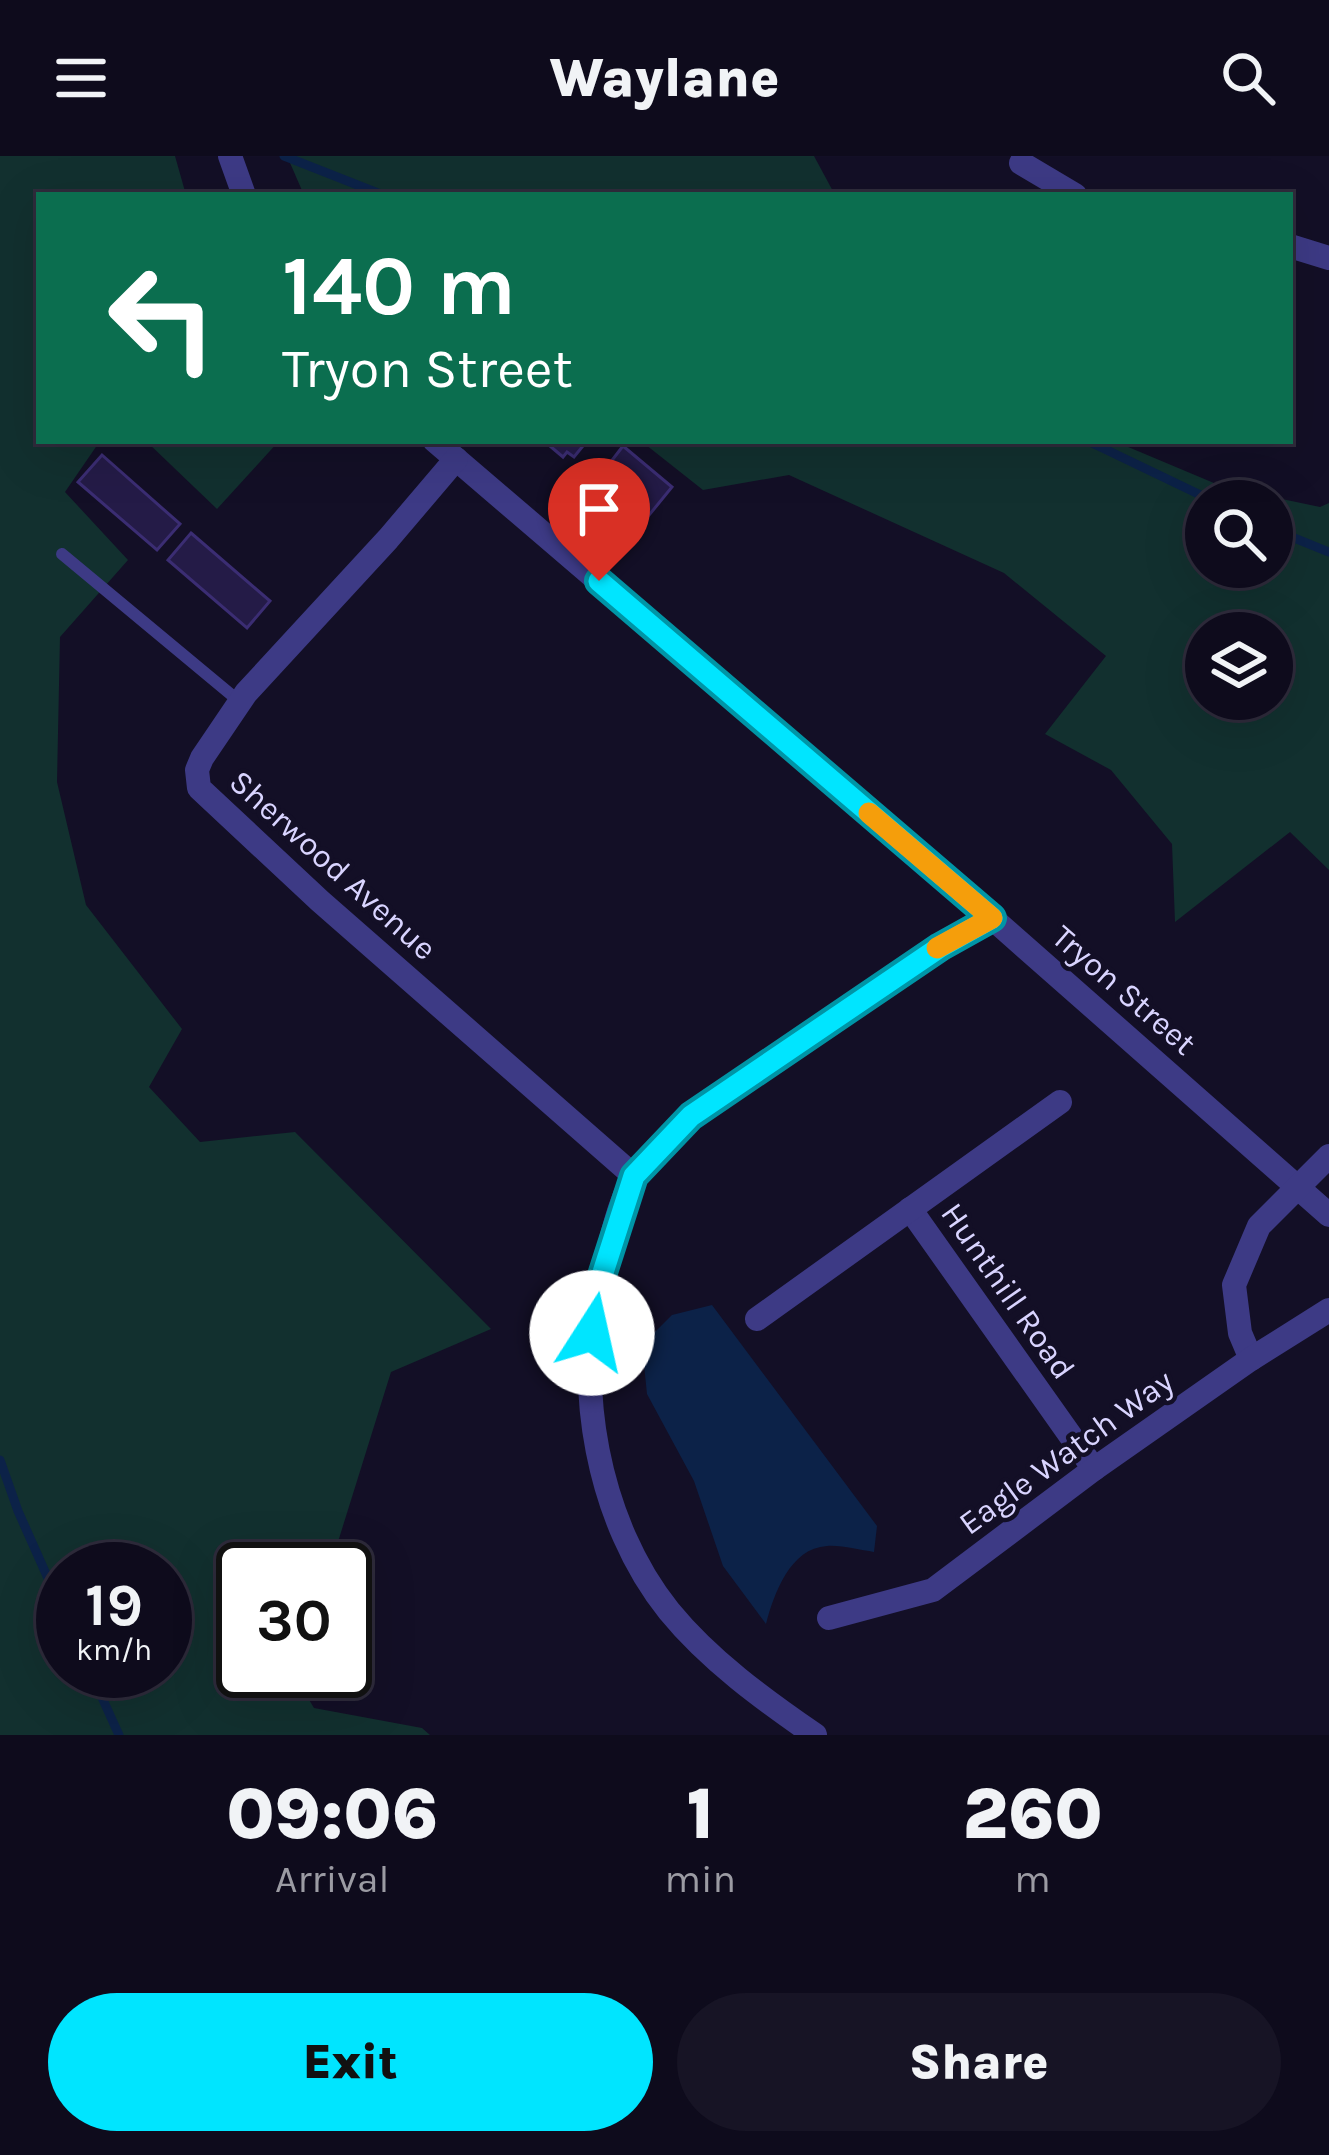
<!DOCTYPE html>
<style>
:root{--surface:#0e0b1c;--page:#171425;--text:#f1f3f6;--muted:#9b9ba3;--line:#2e2b3b;--accent:#00e5ff}
body{margin:0;font-family:Karla,sans-serif;background:var(--page);color:var(--text);height:100vh;display:flex;flex-direction:column;font-size:45px;white-space:nowrap}
*{box-sizing:border-box;margin:0}
p{font-size:39px;color:var(--muted)}
.icon{flex:none;width:66px;height:66px;fill:none;stroke:currentColor;stroke-width:2;stroke-linecap:round;stroke-linejoin:round}
.map{position:relative;height:1579px;overflow:hidden}
.side{display:flex;flex-direction:column;background:var(--surface);flex:1}
.side>*{flex:none}
.top-card{position:absolute;left:36px;top:36px;width:1257px;height:252px;border-radius:0px;box-shadow:0 12px 48px #0002,0 0 0 3px var(--line);background:#0b6e4f;color:#fff;overflow:hidden}
.fabs{position:absolute;left:1185px;top:324px;display:grid;gap:24px}
.fabs a{display:grid;place-items:center;width:108px;height:108px;border-radius:50%;background:var(--surface);box-shadow:0 12px 48px #0002,0 0 0 3px var(--line);font-size:60px}
.speed{position:absolute;left:36px;top:1386px;display:flex;gap:24px;font-size:60px;font-weight:700;text-align:center}
.speed>*{display:grid;place-content:center;width:156px;height:156px;border-radius:50%;background:var(--surface);box-shadow:0 12px 48px #0002,0 0 0 3px var(--line);line-height:1}
.speed small{font-size:30px;font-weight:400}
.speed .limit{border:6px solid #111;border-radius:18px;background:#fff;color:#111}
.pin{position:absolute;display:grid;place-items:center;width:102px;height:102px;color:#fff;margin:-123px -51px;border-radius:50% 50% 50% 0;rotate:-45deg;box-shadow:0 0 12px #0007}
.pin .icon{rotate:45deg}
.me{position:absolute;width:132px;margin:-66px;rotate:10deg;stroke-linejoin:round;filter:drop-shadow(0 0 9px #0008)}
.turn{display:flex;align-items:center;gap:42px;height:252px;padding:0 48px;font-size:54px}
.turn .icon{width:156px;height:156px;stroke-width:2.5}
.turn b{display:block;font-size:84px;line-height:102px}
.eta{display:flex;justify-content:space-evenly;align-items:center;height:204px;text-align:center}
.eta b{font-size:72px;font-weight:800;line-height:84px}
.button{display:flex;gap:24px;margin-top:auto;padding:24px 48px}
.button a{flex:1;height:138px;border-radius:72px;background:var(--accent);color:#111;font-size:48px;font-weight:800;line-height:138px;text-align:center}
.button a+a{background:var(--page);color:var(--text)}
header{display:flex;justify-content:space-between;align-items:center;height:156px;padding:0 48px;background:var(--surface);font-size:54px;font-weight:800}
.map>svg:first-child{display:block}
.green{fill:#12302f;fill-rule:evenodd}
.water{fill:#0c2248}
.lines{fill:none;stroke-linecap:round;stroke-linejoin:round}
.stream{stroke:#0c2248;stroke-width:9}
.building{fill:#241b47;stroke:#3b2d73;stroke-width:3}
.lane{stroke:#3d3a85;stroke-width:12}
.street{stroke:#3d3a85;stroke-width:24}
.route-casing{stroke:#0095a6;stroke-width:30}
.route{stroke:#00e5ff;stroke-width:21}
.slow{stroke:#f59e0b;stroke-width:21}
.labels{text-anchor:middle;dominant-baseline:central;stroke-width:9;stroke-linejoin:round;paint-order:stroke}
.street-label{font-size:33px;fill:#d9d4ff;stroke:#130f26}
</style>
<header><svg class="icon" aria-label="menu" viewBox="0 0 24 24"><path d="M4 6h16M4 12h16M4 18h16"/></svg>Waylane<svg class="icon" aria-label="search" viewBox="0 0 24 24"><circle cx="10" cy="10" r="6"/><path d="M15 15l6 6"/></svg></header>
<div class="map">
<svg width="1329" height="1579" viewBox="0 0 1329 1579">
<rect width="100%" height="100%" fill="#130f26"/>
<g class="green">
<path d="M 0,0 L 175,0 L 186,39 L 39,39 L 39,285 L 100,285 L 65,336 L 128,404 L 60,481 L 57,626 L 86,749 L 182,873 L 149,931 L 200,986 L 295,976 L 491,1173 L 391,1216 L 337,1389 L 322,1413 L 243,1413 L 243,1515 L 292,1515 L 314,1552 L 422,1572 L 430,1579 L 0,1579 ZM 63,1413 L 165,1413 L 165,1515 L 63,1515 Z"/>
<path d="M 287,0 L 814,0 L 835,39 L 304,39 Z"/>
<path d="M 146,285 L 279,285 L 217,353 Z"/>
<path d="M 641,285 L 1114,285 L 1221,330 L 1320,351 L 1329,347 L 1329,714 L 1290,676 L 1175,766 L 1172,688 L 1111,614 L 1045,578 L 1106,500 L 1004,417 L 789,319 L 703,334 ZM 1206,345 L 1272,345 L 1272,411 L 1206,411 ZM 1272,477 L 1272,543 L 1206,543 L 1206,477 Z"/>
</g>
<path class="water" d="M 712,1149 L 877,1370 L 874,1396 C 860,1394 842,1389 827,1390 C 790,1392 774,1438 766,1468 L 723,1410 L 694,1325 L 647,1238 L 642,1189 L 672,1159 Z"/>
<g class="lines">
<g class="stream">
<path d="M 284,0 L 383,39"/>
<path d="M 1088,285 L 1213,345"/>
<path d="M 1272,373 L 1329,396"/>
<path d="M 0,1304 L 18,1355 L 63,1456"/>
<path d="M 90,1515 L 119,1579"/>
</g>
</g>
<g class="building">
<path d="M 544,285 L 587,285 L 574,301 L 567,296 L 563,301 Z"/>
<path d="M 623,290 L 672,331 L 645,364 L 639,358 L 635,363 L 593,329 Z"/>
<path d="M 102,299 L 180,368 L 157,394 L 78,326 Z"/>
<path d="M 191,377 L 270,445 L 247,472 L 168,404 Z"/>
</g>
<g class="lines">
<path class="lane" d="M 62,398 L 240,546"/>
<g class="street">
<path d="M 230,0 L 244,39"/>
<path d="M 1021,7 L 1075,39"/>
<path d="M 1290,90 L 1329,102"/>
<path d="M 435,285 L 992,762 L 1329,1059"/>
<path d="M 456,303 L 388,383 L 246,537 L 202,602 L 197,614 L 199,632 L 320,745 L 634,1020"/>
<path d="M 910,1053 L 1094,1313"/>
<path d="M 757,1163 L 1060,946"/>
<path d="M 1251,1203 L 1240,1177 L 1234,1129 L 1259,1070 L 1329,1000"/>
<path d="M 829,1462 L 933,1434 L 1094,1313 L 1251,1203 L 1329,1154"/>
<path d="M 815,1579 C 764,1544 709,1504 669,1455 C 598,1367 572,1227 602,1118 C 610,1090 620,1037 638,1015 C 687,955 751,916 815,874 C 874,835 931,796 992,762"/>
</g>
</g>
<g class="lines">
<g class="route-casing">
<path id="route" d="M 592,1177 L 597,1135 L 634,1020 L 691,960 L 940,791 L 992,762 L 599,425"/>
</g>
<use href="#route" class="route"/>
<path class="slow" d="M 869,657 L 992,762 L 937,792"/>
</g>
<g class="labels">
<g class="street-label">
<text transform="translate(333 709) rotate(42)">Sherwood Avenue</text>
<text transform="translate(1124 834) rotate(41)">Tryon Street</text>
<text transform="translate(1008 1135) rotate(55)">Hunthill Road</text>
<text transform="translate(1066 1296) rotate(-36)">Eagle Watch Way</text>
</g>
</g>
</svg>
<div class="fabs">
<a><svg class="icon" aria-label="search" viewBox="0 0 24 24"><circle cx="10" cy="10" r="6"/><path d="M15 15l6 6"/></svg></a>
<a><svg class="icon" aria-label="layers" viewBox="0 0 24 24"><path d="M12 4l9 5-9 5-9-5zM3 14l9 5 9-5"/></svg></a>
</div>
<div class="speed"><div>19<small>km/h</small></div><div class="limit">30</div></div>
<div class="pin" style="left:599px;top:425px;background:#d93025"><svg class="icon" aria-label="arrive" viewBox="0 0 24 24"><path d="M6 21V4h12l-3 4 3 4H6"/></svg></div>
<svg class="me" style="left:592px;top:1177px" viewBox="-20 -20 40 40"><circle r="19" fill="#fff"/><path d="M0-13L10 11 0 6-10 11z" fill="#00e5ff"/></svg>
<div class="top-card">
<div class="turn"><svg class="icon" aria-label="left" viewBox="0 0 24 24"><path d="M17 20v-9H6M10 6l-5 5 5 5"/></svg><div><b>140 m</b>Tryon Street</div></div>
</div>
</div>
<section class="side">
<div class="eta">
<div><b>09:06</b><p>Arrival</p></div>
<div><b>1</b><p>min</p></div>
<div><b>260</b><p>m</p></div>
</div>
<div class="button"><a>Exit</a><a>Share</a></div>
</section>
